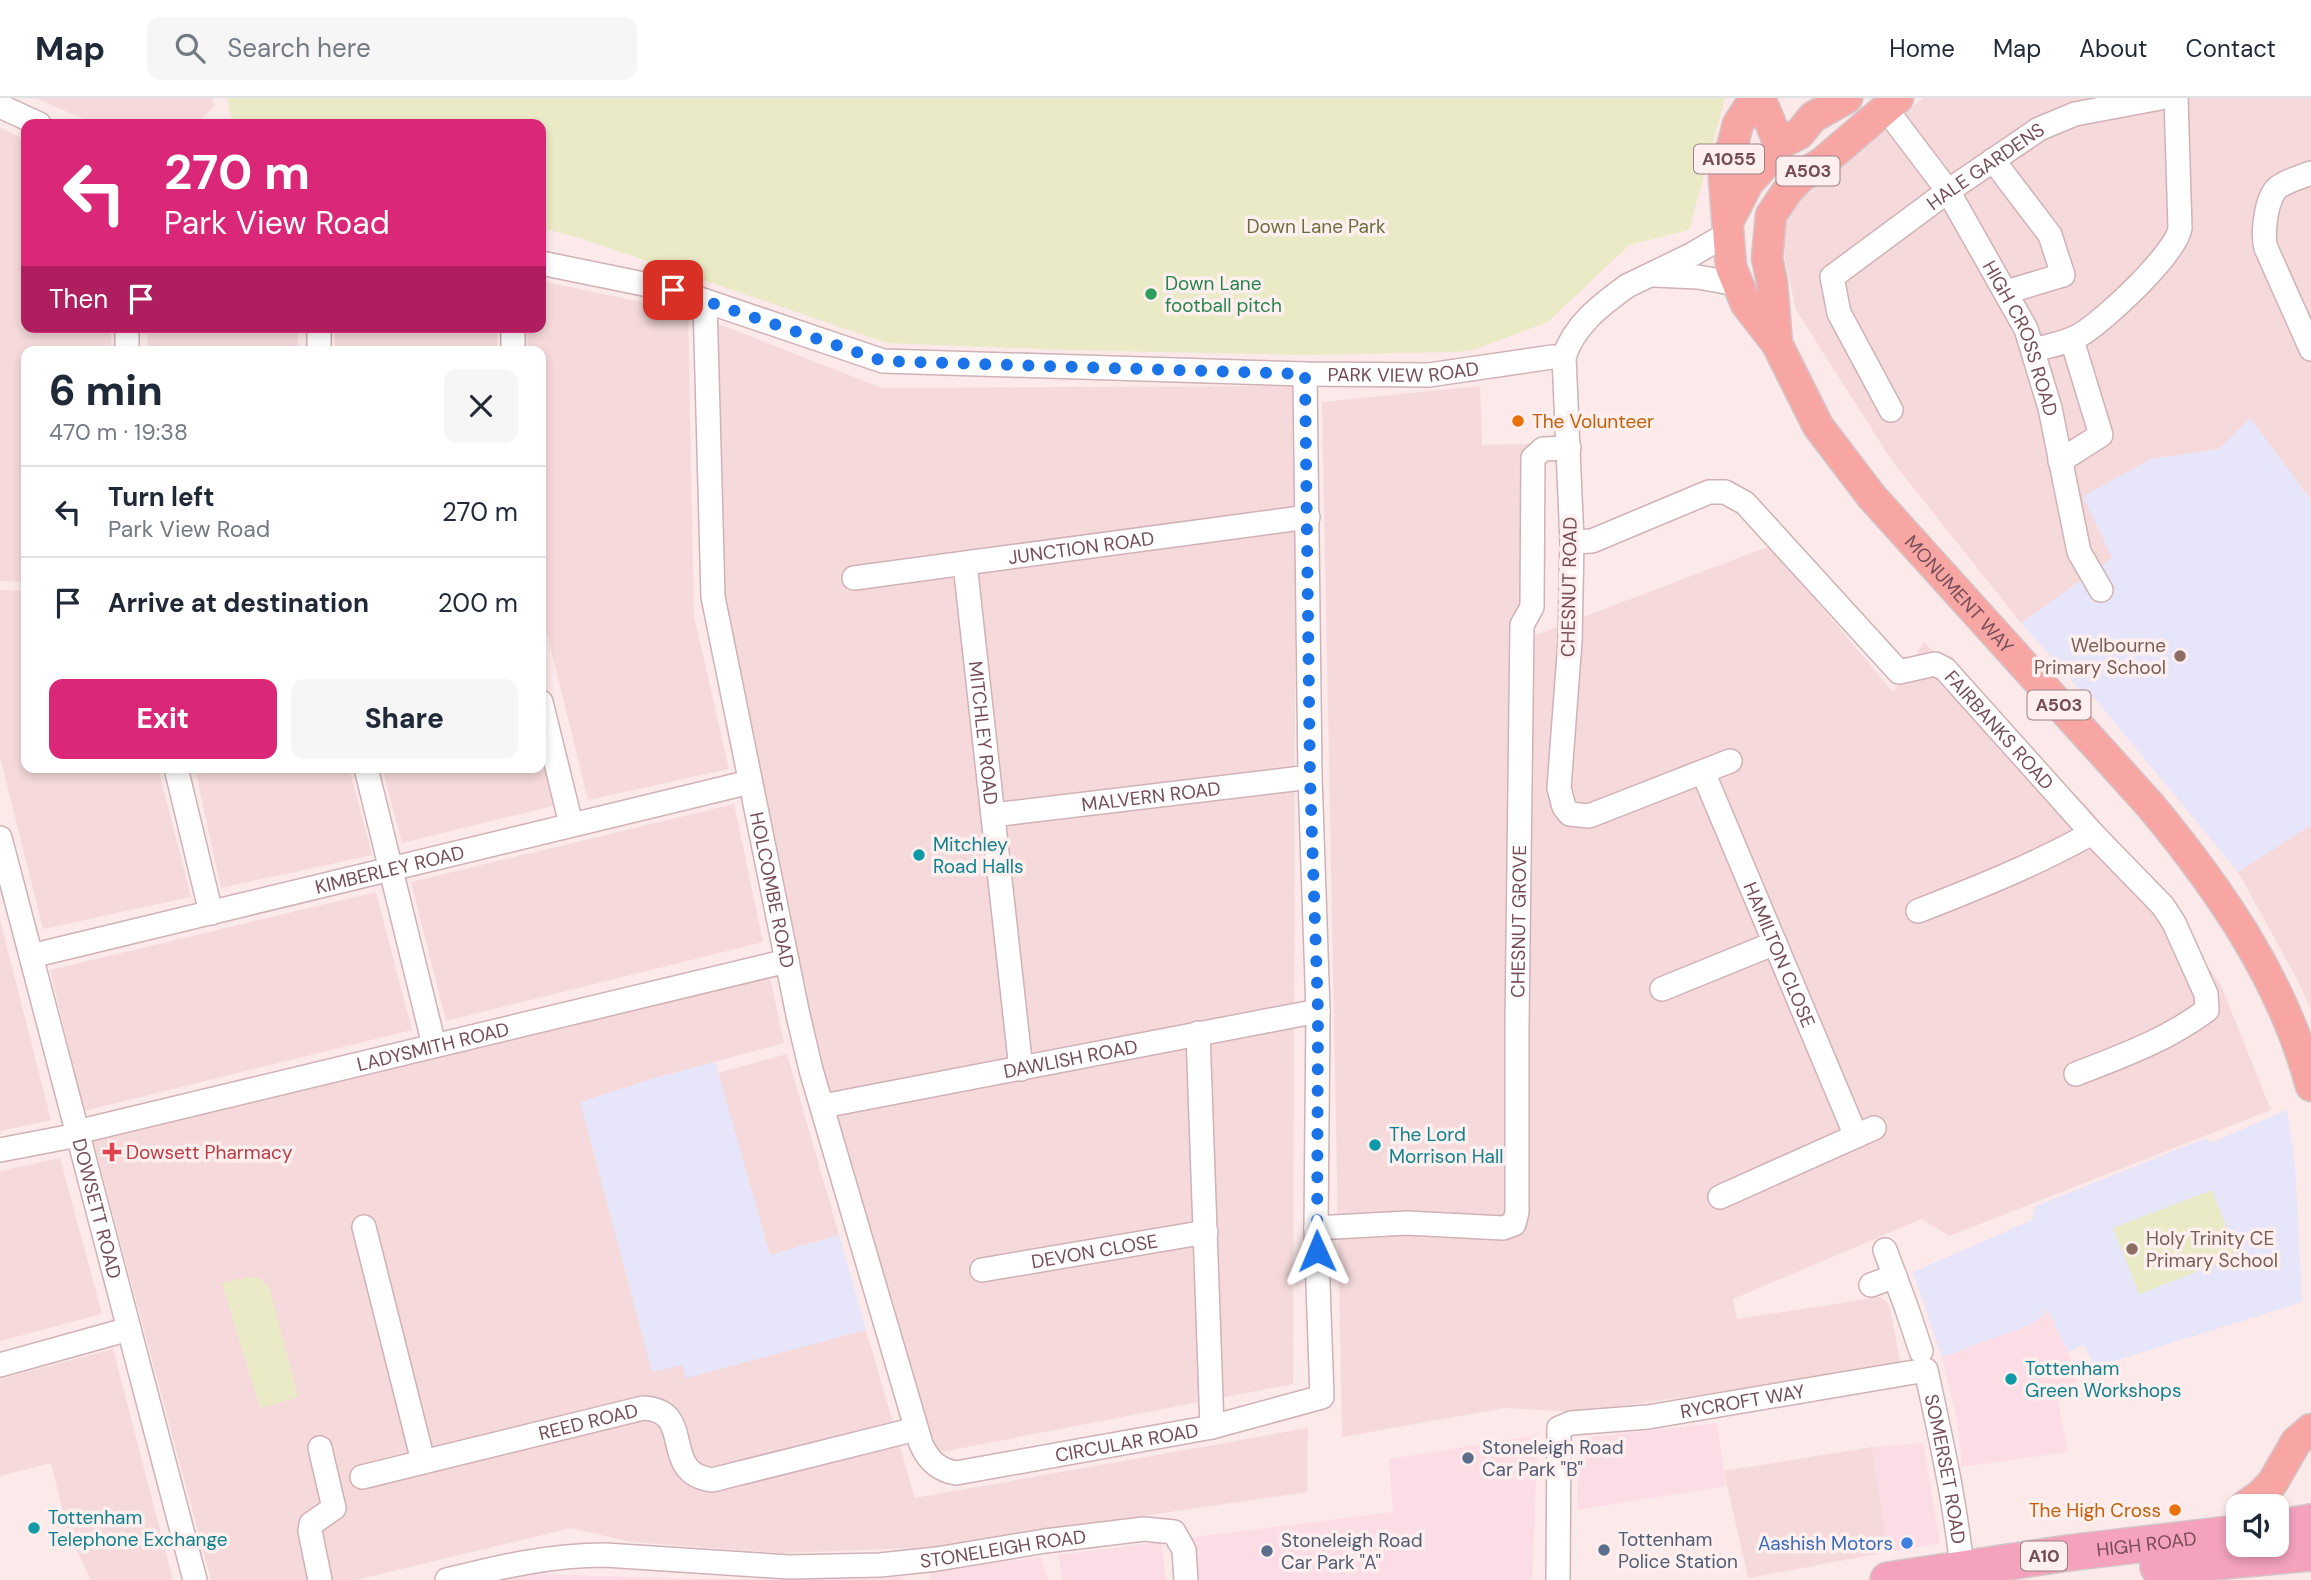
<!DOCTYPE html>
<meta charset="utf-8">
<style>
:root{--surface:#fff;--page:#f6f6f7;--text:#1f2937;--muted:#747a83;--line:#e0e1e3;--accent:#db2777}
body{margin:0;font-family:"DM Sans",sans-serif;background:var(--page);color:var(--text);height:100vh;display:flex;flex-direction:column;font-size:26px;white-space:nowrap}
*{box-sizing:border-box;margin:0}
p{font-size:23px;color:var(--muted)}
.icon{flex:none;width:38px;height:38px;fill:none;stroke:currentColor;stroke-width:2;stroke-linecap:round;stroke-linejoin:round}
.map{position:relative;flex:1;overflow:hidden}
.panel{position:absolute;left:21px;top:248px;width:525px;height:427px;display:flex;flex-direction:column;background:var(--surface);border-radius:14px;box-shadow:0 4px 10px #0003}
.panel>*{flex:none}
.banner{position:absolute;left:21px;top:21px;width:525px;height:214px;border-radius:14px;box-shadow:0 4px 10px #0003;background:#db2777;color:#fff;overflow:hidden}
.tools{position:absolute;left:2226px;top:1396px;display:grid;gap:14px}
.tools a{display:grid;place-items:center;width:63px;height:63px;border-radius:14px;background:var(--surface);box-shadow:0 4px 10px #0003;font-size:35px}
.pin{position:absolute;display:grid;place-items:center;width:60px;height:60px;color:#fff;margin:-30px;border-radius:14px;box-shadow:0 4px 10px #0006}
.me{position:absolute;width:77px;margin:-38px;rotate:359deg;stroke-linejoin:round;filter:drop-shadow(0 0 5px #0008)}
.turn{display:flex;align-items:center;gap:24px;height:147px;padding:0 28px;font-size:32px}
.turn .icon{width:91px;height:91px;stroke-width:2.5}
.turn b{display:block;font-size:49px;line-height:60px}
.then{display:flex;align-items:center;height:66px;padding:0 28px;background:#0003;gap:14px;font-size:26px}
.round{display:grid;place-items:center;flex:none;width:74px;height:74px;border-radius:14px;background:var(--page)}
.head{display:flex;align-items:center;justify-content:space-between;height:119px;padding:0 28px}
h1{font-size:42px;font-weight:800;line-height:52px}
.action{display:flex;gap:14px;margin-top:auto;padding:14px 28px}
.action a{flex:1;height:80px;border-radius:14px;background:var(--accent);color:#fff;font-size:28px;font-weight:800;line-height:80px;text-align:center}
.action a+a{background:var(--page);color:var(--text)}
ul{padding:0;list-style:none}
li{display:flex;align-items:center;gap:21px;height:91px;padding:0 28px;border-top:2px solid var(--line)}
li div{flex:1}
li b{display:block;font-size:26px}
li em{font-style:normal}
header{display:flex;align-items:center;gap:42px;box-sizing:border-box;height:98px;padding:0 35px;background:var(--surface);border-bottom:2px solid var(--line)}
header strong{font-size:33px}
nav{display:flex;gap:38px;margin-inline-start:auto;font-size:24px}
.search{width:490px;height:63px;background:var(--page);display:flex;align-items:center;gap:18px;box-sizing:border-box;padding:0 24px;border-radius:14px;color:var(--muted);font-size:26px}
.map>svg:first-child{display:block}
.residential{fill:#f6dadb}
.commercial{fill:#fcdde6}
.education{fill:#e6e5f9}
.green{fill:#eaeac7}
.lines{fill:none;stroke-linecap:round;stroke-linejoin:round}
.minor-casing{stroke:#d0b1b6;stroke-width:26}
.major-casing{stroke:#d3c6c9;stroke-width:33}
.highway-casing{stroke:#d3c6c9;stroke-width:38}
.minor{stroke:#fff;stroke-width:23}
.major{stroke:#f8a6a4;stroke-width:30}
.highway{stroke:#f4a2bd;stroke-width:35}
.route{stroke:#1a73e8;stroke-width:12;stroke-dasharray:0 21.6}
.leisure-dot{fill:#2e9e5b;stroke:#ffefef;stroke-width:2.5}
.food-dot{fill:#e8710a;stroke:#ffefef;stroke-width:2.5}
.education-dot{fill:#8d6e63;stroke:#ffefef;stroke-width:2.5}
.culture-dot{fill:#0f9aa8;stroke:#ffefef;stroke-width:2.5}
.health-dot{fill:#e0444e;stroke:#ffefef;stroke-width:2.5}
.service-dot{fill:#5c6f8a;stroke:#ffefef;stroke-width:2.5}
.shop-dot{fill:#3f7fe0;stroke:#ffefef;stroke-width:2.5}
.labels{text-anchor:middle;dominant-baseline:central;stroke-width:7;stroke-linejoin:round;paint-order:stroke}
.shield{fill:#ffefef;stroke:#9f7e84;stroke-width:2}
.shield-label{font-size:18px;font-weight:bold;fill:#764d56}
.street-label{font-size:19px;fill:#764d56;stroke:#ffefef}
.park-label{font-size:19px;fill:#6b6f3f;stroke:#ffefef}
.leisure-label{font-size:19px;fill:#27864d;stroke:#ffefef;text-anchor:start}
.food-label{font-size:19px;fill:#c56008;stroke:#ffefef;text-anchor:start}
.education-label{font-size:19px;fill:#785e54;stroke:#ffefef;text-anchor:end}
.culture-label{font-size:19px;fill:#0d838f;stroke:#ffefef;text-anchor:start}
.health-label{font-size:19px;fill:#be3a42;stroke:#ffefef;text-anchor:start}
.service-label{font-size:19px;fill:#4e5e75;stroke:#ffefef;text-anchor:start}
.shop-label{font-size:19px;fill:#366cbe;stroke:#ffefef;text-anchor:end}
</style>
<header>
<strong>Map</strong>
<div class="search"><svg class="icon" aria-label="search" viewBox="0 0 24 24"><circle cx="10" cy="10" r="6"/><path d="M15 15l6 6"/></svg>Search here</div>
<nav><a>Home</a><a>Map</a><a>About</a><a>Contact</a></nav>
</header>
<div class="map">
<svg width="2311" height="1482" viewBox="0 0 2311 1482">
<rect width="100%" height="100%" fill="#fce9e9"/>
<g class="residential">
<path d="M 35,0 L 212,0 L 214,8 L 197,26 L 96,26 Z"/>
<path d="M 1923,0 L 2311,0 L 2311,402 L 2250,320 L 2220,351 L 2151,361 L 2112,460 L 2021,525 L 1892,363 L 1796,212 L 1782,147 L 1783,117 Z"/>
<path d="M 0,30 L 26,42 L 26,229 L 111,229 L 111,254 L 26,254 L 26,484 L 0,483 Z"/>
<path d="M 541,183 L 688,214 L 694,518 L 729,671 L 588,702 L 542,515 L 541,254 L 528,254 L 526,229 L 541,229 Z"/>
<path d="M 716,225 L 882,290 L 1296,288 L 1293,1286 L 936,1355 L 834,1029 L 719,495 Z"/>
<path d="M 147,229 L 298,229 L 298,254 L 148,254 Z"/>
<rect x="335" y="229" width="162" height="25"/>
<path d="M 1480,288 L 1482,347 L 1528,346 L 1528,540 L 1770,448 L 1893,594 L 1924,544 L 2090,711 L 2221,887 L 2271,1012 L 1949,1138 L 1922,1121 L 1733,1201 L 1737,1221 L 1880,1199 L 1889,1206 L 1901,1268 L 1578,1314 L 1504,1310 L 1342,1339 L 1322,304 Z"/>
<path d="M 0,492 L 26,493 L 26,670 L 158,670 L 191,799 L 43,831 L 0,659 Z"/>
<path d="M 541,657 L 553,708 L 402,745 L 382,670 L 541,670 Z"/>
<path d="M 195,670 L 349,670 L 372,757 L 221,790 Z"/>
<path d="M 734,706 L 763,844 L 446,923 L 411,784 Z"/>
<path d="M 2311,727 L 2311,912 L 2298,883 L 2238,774 Z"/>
<path d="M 376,794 L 412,932 L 84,1013 L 50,872 Z"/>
<path d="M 0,822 L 51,1022 L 0,1033 Z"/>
<path d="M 770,879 L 784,945 L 651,981 L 683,1267 L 686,1279 L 866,1232 L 915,1400 L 1308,1330 L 1307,1394 L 922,1450 L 780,1455 L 631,1444 L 571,1430 L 356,1482 L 211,1482 L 92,1038 Z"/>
<path d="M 787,956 L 839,1137 L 770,1157 L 718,975 Z"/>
<path d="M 60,1060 L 102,1216 L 0,1243 L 0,1073 Z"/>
<path d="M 113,1251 L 173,1482 L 91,1482 L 68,1434 L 51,1365 L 0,1378 L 0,1281 Z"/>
<path d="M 1872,1349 L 1888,1454 L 1748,1480 L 1724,1373 Z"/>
</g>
<g class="commercial">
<path d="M 2049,1212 L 2073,1266 L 2077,1284 L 2055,1289 L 2068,1354 L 1962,1369 L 1958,1327 L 1942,1259 L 2034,1225 Z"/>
<path d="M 1717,1325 L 1726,1388 L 1577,1412 L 1579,1350 L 1582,1340 Z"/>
<path d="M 1538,1337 L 1532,1482 L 1196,1482 L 1188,1440 L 1393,1414 L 1389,1361 Z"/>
<path d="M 1923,1345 L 1940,1445 L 1888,1454 L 1872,1349 Z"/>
<path d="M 1161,1444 L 1166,1482 L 1063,1482 L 1058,1457 Z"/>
<path d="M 1041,1459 L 1048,1482 L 930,1482 L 929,1474 Z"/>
<path d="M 532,1476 L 701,1481 L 876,1481 L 902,1478 L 903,1482 L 506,1482 Z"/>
</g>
<g class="education">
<path d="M 2250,320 L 2311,402 L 2311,727 L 2238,774 L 2086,590 L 2081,593 L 2021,525 L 2112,460 L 2083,398 L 2151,361 L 2220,351 Z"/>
<path d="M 715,964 L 770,1157 L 839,1137 L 866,1232 L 686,1280 L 682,1267 L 652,1274 L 580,1004 L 651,981 Z"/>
<path d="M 2287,1012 L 2295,1067 L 2302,1204 L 2095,1269 L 2084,1247 L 2068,1254 L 2048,1212 L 2034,1225 L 1942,1259 L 1913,1174 L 2032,1122 L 2036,1108 L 2206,1040 L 2210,1045 Z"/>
</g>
<g class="green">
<path d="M 227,0 L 1725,0 L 1689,132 L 1629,147 L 1548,224 L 1473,252 L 1456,254 L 1303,257 L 1064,252 L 887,245 L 577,139 L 541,130 L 541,26 L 233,26 Z"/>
<path d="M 2212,1092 L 2237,1158 L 2139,1196 L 2113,1130 Z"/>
<path d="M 248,1179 L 259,1180 L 269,1189 L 298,1299 L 260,1310 L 222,1185 Z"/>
</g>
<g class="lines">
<g class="minor-casing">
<g id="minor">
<path d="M 0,8 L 39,26"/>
<path id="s1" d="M 1886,11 L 1948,93 L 2026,231 L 2050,310 L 2079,454 L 2101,492"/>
<path d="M 1993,62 L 2050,137 L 2063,177 L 2006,194"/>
<path d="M 2311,75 C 2301,79 2289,82 2280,88 C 2266,96 2262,135 2266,150 L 2311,251"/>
<path d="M 1727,136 L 1693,156 L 1627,188 C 1601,207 1574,227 1564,259 L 1572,444 L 1570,543 L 1559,690 L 1564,709 L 1570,716 L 1589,718 L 1730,663"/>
<path id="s2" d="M 541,165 L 673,192 L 883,263 L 1305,276 L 1429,277 L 1552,259 L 1564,259"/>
<path d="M 1654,177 L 1698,179 L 1737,186"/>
<path id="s3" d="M 705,203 L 713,499 L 798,917 L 811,972 L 921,1346 C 928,1362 938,1372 956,1375 L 1212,1329 L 1322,1299 L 1316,1130 L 1318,913 L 1310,679 L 1305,276"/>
<path d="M 319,229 L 319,254"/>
<path d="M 513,229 L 513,254"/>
<path d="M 2033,252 C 2049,248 2066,245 2080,237 C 2103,224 2177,155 2180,130 L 2176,0"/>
<path d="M 127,254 L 127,229"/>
<path id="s4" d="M 1891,312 L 1839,215 L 1832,179 L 1948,93 L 2039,31 L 2075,16 L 2160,0"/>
<path d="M 2060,363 L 2101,337 L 2072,242"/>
<path id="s5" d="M 1572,444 L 1592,443 L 1709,394 L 1725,394 L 1745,405 L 1899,574 L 1935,566 L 1945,571 L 2092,735 L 2163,808 L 2174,825 L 2206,896 L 2207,912 C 2167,942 2122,958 2076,976"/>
<path id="s6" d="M 965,466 L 1021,971"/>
<path id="s7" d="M 854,480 L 1308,419"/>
<path d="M 541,604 L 571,726"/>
<path d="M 176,670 L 211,815"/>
<path d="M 366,670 L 434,947"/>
<path id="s8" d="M 1703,674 L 1856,1038"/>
<path id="s9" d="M 993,717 L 1310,679"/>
<path id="s10" d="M 0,740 L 195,1482"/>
<path d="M 1918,813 C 1977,790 2037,766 2092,735"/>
<path id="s11" d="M 31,858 L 750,684"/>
<path d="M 1662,891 L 1775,845"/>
<path d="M 1198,935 L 1212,1329"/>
<path id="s12" d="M 823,1008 L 1318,913"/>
<path id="s13" d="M 77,1034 L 787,863"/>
<path d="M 0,1052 L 78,1037"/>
<path d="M 1720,1099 L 1874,1030"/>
<path d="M 364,1129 L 423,1363"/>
<path id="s14" d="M 1316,1130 L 1407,1125 L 1503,1130 L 1514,1126 L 1517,1114 L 1517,926 L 1522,527 L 1532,509 L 1533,360 L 1543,351 L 1569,350"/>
<path d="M 1885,1152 L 1907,1211 L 1921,1253"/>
<path id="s15" d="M 982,1172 L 1206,1134"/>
<path d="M 1871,1187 L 1895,1178"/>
<path d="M 0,1267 L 129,1231"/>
<path d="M 320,1350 L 334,1410 L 311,1426 L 310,1433 L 320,1482"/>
<path id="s16" d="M 362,1379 L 643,1310 C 697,1312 658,1375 712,1382 L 916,1331"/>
<path id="s17" d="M 447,1482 C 500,1469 550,1457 605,1457 L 789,1469 L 880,1467 L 937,1461 L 1045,1443 L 1144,1431 L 1174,1434 L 1184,1452 L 1186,1482"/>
<path id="s18" d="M 1558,1482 L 1559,1330 L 1571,1325 L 1648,1319 L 1926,1272 C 1941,1341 1957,1411 1963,1482"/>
</g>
</g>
<g class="major-casing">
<g id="major">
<path id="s19" d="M 1755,0 L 1738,26 L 1724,80 L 1731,169 L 1746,206 L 1777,246 L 1818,328 L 1872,399 L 2150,707 C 2219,790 2283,882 2311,988"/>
<path d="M 1760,0 L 1779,46"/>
<path d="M 1728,124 L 1748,85 L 1772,58 L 1779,46 L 1799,36 L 1813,19 L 1847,0"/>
<path d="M 1777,245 L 1772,184 L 1767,160 L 1771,117 L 1788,92 L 1801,79 L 1823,64 L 1898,0"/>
<path d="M 2244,1409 L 2262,1396 L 2273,1384 L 2296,1344 L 2311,1331"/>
</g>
</g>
<g class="highway-casing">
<g id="highway">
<path d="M 2277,1430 L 2311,1424"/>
<path d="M 2158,1469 L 2311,1455"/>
<path id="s20" d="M 1888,1482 L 2068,1455 L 2238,1435"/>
</g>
</g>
<use href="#minor" class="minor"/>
<use href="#major" class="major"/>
<use href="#highway" class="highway"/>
</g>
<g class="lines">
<path class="route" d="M 673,192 L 883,263 L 1305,276 L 1310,680 L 1318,913 L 1317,1153"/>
</g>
<circle class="leisure-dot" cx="1151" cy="196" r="7"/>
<g class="food-dot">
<circle cx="1518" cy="323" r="7"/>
<circle cx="2175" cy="1412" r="7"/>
</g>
<g class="education-dot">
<circle cx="2180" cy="558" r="7"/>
<circle cx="2132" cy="1151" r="7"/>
</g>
<g class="culture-dot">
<circle cx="919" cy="757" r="7"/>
<circle cx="1375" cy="1047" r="7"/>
<circle cx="2011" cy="1281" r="7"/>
<circle cx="34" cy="1430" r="7"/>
</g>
<path class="health-dot" d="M108.5 1043.5h7v7h7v7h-7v7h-7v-7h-7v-7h7z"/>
<g class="service-dot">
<circle cx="1468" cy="1360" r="7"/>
<circle cx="1604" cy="1452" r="7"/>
<circle cx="1267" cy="1453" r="7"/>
</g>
<circle class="shop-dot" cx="1907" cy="1445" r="7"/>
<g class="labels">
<g class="shield">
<rect x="1694" y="46.5" width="70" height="29" rx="5"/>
<rect x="1776.5" y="58.5" width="63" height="29" rx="5"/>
<rect x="2027.5" y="592.5" width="63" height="29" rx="5"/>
<rect x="2021" y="1443.5" width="46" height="29" rx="5"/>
</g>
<g class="shield-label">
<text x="1729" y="61">A1055</text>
<text x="1808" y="73">A503</text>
<text x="2059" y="607">A503</text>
<text x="2044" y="1458">A10</text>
</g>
<g class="street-label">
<text stroke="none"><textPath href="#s4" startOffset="336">HALE GARDENS</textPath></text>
<text stroke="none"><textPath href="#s1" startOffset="268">HIGH CROSS ROAD</textPath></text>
<text stroke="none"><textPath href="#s2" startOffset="877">PARK VIEW ROAD</textPath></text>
<text stroke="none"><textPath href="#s7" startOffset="229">JUNCTION ROAD</textPath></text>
<text transform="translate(1569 489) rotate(-89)">CHESNUT ROAD</text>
<text stroke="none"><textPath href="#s19" startOffset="578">MONUMENT WAY</textPath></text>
<text stroke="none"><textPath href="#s5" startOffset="544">FAIRBANKS ROAD</textPath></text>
<text stroke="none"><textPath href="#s6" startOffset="170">MITCHLEY ROAD</textPath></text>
<text stroke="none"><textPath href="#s9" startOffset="159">MALVERN ROAD</textPath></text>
<text stroke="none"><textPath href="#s11" startOffset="369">KIMBERLEY ROAD</textPath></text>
<text stroke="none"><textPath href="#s3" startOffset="595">HOLCOMBE ROAD</textPath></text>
<text stroke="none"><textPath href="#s14" startOffset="502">CHESNUT GROVE</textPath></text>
<text stroke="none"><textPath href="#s8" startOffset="198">HAMILTON CLOSE</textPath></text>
<text stroke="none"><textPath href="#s13" startOffset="366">LADYSMITH ROAD</textPath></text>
<text stroke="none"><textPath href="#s12" startOffset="252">DAWLISH ROAD</textPath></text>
<text stroke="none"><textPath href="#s10" startOffset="383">DOWSETT ROAD</textPath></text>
<text stroke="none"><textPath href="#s15" startOffset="114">DEVON CLOSE</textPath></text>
<text stroke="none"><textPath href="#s18" startOffset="338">RYCROFT WAY</textPath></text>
<text stroke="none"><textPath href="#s16" startOffset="233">REED ROAD</textPath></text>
<text stroke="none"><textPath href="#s3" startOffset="1390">CIRCULAR ROAD</textPath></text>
<text stroke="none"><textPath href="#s18" startOffset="625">SOMERSET ROAD</textPath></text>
<text stroke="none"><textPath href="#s20" startOffset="261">HIGH ROAD</textPath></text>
<text stroke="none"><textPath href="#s17" startOffset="560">STONELEIGH ROAD</textPath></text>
</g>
<g class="park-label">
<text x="1316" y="128">Down Lane Park</text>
</g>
<g class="leisure-label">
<text x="1165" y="185">Down Lane<tspan x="1165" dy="22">football pitch</tspan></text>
</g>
<g class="food-label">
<text x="1532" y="323">The Volunteer</text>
<text x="2161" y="1412" text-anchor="end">The High Cross</text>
</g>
<g class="education-label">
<text x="2166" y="547">Welbourne<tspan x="2166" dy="22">Primary School</tspan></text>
<text x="2146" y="1140" text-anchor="start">Holy Trinity CE<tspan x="2146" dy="22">Primary School</tspan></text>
</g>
<g class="culture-label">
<text x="933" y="746">Mitchley<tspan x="933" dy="22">Road Halls</tspan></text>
<text x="1389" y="1036">The Lord<tspan x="1389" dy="22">Morrison Hall</tspan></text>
<text x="2025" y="1270">Tottenham<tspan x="2025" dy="22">Green Workshops</tspan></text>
<text x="48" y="1419">Tottenham<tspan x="48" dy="22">Telephone Exchange</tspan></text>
</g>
<g class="health-label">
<text x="126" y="1054">Dowsett Pharmacy</text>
</g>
<g class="service-label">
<text x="1482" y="1349">Stoneleigh Road<tspan x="1482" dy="22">Car Park "B"</tspan></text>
<text x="1618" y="1441">Tottenham<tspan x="1618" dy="22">Police Station</tspan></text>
<text x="1281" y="1442">Stoneleigh Road<tspan x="1281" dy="22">Car Park "A"</tspan></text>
</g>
<g class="shop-label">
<text x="1893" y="1445">Aashish Motors</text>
</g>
</g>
</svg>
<div class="tools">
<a><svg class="icon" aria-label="sound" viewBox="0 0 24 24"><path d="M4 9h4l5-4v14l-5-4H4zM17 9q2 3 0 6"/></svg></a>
</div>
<div class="pin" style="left:673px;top:192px;background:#d93025"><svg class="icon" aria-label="arrive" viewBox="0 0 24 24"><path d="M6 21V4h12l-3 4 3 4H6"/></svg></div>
<svg class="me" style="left:1317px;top:1153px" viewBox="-20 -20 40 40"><path d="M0-17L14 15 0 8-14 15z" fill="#1a73e8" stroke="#fff" stroke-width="4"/></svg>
<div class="banner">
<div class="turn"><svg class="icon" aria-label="left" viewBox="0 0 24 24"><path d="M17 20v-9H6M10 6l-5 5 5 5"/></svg><div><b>270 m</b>Park View Road</div></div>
<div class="then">Then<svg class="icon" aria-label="arrive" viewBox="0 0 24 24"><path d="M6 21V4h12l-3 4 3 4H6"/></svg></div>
</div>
<section class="panel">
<div class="head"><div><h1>6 min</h1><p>470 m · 19:38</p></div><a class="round"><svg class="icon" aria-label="close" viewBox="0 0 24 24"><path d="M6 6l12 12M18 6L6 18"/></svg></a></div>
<ul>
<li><svg class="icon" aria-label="left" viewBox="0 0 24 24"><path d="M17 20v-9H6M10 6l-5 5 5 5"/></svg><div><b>Turn left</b><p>Park View Road</p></div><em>270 m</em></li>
<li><svg class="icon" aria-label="arrive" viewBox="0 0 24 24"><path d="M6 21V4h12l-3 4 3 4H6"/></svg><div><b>Arrive at destination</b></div><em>200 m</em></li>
</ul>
<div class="action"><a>Exit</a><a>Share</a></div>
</section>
</div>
